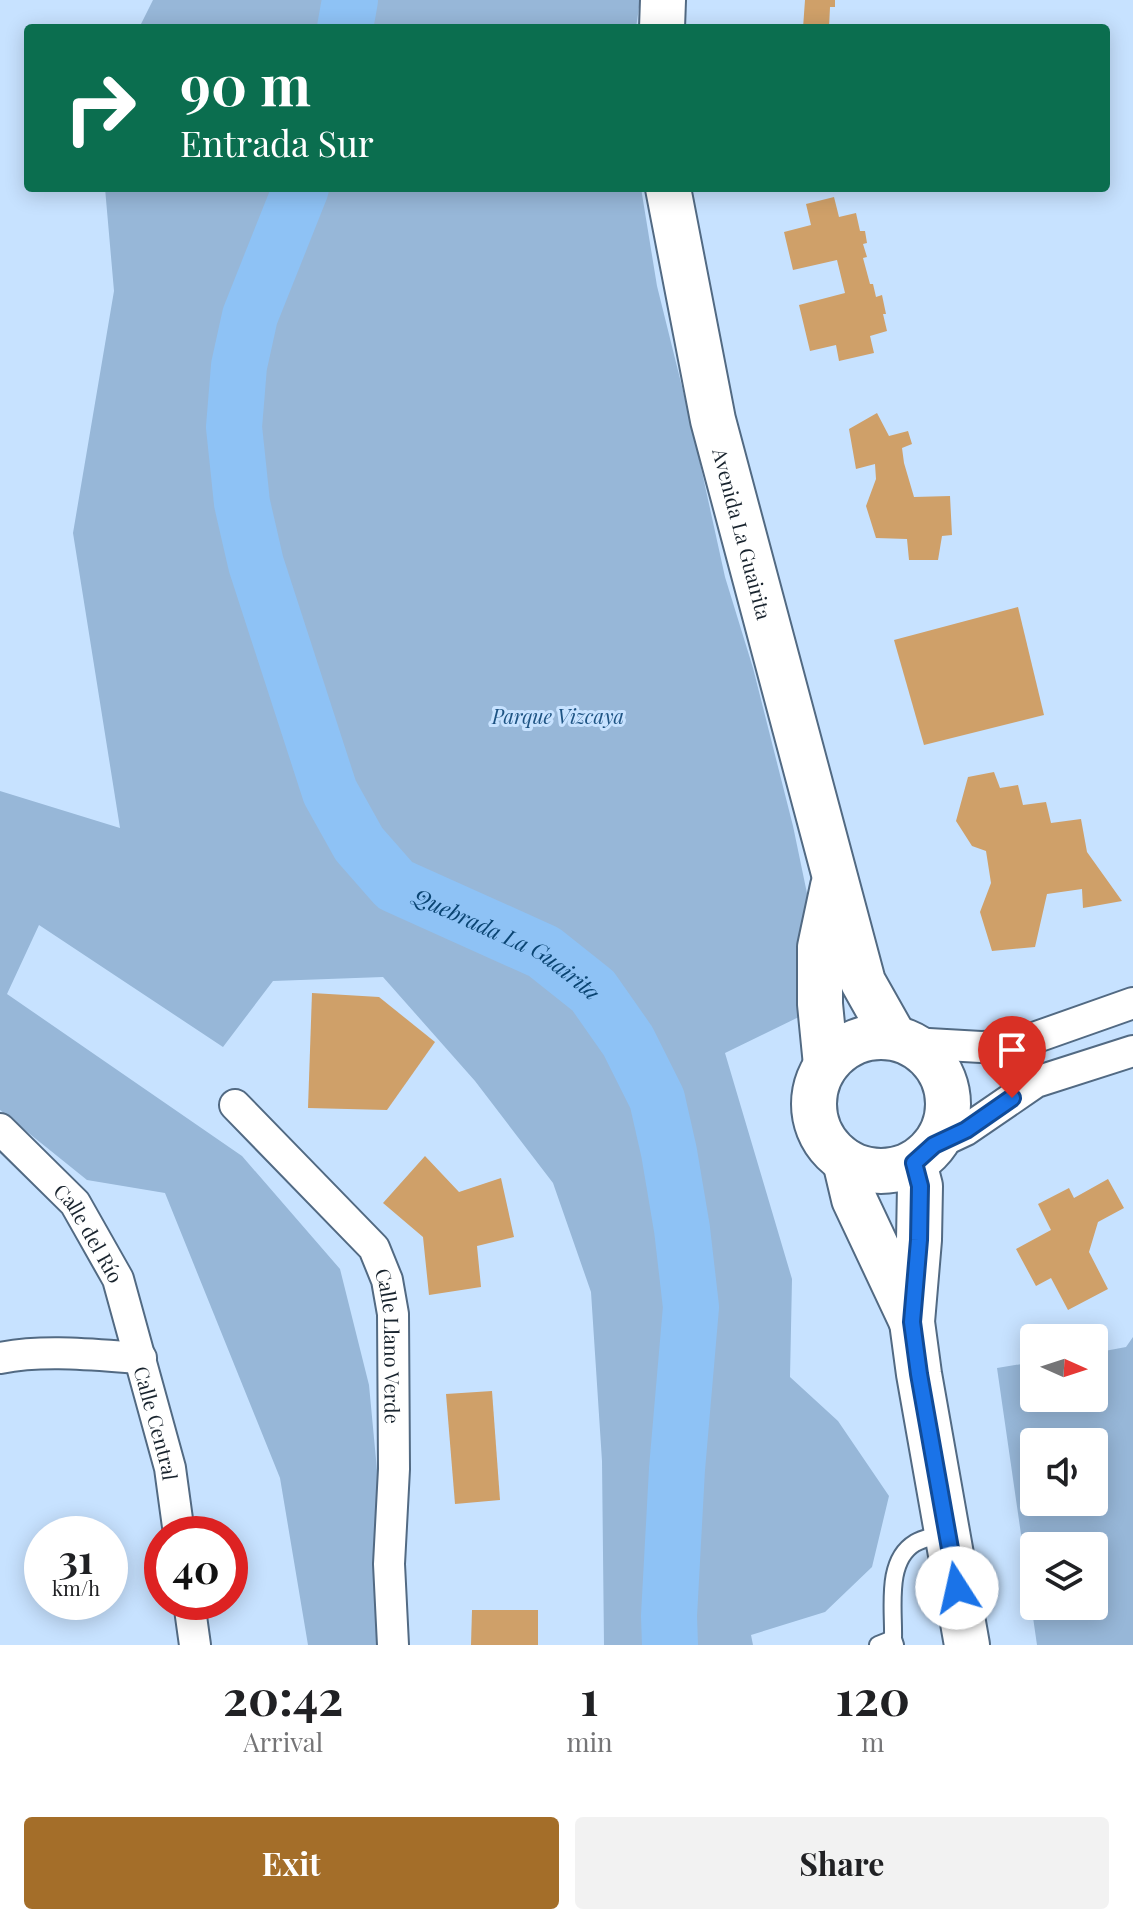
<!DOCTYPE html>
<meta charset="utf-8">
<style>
:root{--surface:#fff;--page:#f2f2f2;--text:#202124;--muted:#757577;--accent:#a46e29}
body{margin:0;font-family:"Playfair Display",serif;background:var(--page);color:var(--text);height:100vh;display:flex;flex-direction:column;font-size:30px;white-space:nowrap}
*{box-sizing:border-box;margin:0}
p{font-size:26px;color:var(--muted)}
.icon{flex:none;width:44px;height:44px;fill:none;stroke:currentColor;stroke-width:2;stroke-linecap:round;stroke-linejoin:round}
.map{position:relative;height:1645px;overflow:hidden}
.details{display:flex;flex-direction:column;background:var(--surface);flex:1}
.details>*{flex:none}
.guide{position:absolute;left:24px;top:24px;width:1086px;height:168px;border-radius:8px;box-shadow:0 4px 20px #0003;background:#0b6e4f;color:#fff;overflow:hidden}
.needle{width:52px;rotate:93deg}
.tools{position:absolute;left:1020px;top:1324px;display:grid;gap:16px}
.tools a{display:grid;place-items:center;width:88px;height:88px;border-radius:8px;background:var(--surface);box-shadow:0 4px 20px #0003;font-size:40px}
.speed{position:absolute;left:24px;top:1516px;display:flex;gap:16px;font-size:40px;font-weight:700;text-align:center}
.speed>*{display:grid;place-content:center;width:104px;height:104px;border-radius:50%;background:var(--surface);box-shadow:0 4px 20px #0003;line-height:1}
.speed small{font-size:20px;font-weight:400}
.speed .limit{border:12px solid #d22;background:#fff;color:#111}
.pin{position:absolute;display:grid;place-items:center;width:68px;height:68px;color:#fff;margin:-82px -34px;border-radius:50% 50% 50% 0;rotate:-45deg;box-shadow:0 0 8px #0007}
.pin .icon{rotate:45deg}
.me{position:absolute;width:88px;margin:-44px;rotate:350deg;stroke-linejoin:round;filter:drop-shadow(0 0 6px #0008)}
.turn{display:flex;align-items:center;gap:28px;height:168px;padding:0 24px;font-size:36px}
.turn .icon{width:104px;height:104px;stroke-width:2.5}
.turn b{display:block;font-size:56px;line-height:68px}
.eta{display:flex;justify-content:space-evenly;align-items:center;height:136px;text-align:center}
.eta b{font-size:48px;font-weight:700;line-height:56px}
.action{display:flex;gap:16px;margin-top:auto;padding:16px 24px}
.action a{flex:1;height:92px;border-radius:8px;background:var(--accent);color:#fff;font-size:32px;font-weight:700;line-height:92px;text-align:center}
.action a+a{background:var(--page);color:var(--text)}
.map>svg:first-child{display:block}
.green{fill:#97b7d8;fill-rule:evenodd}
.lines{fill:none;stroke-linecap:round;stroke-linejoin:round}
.river{stroke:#8ec2f5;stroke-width:56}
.building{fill:#cfa069}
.lane-casing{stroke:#526a83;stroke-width:20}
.street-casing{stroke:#526a83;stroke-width:34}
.secondary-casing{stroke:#526a83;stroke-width:48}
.lane{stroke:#fff;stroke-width:16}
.street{stroke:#fff;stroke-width:30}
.secondary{stroke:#fff;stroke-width:44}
.route-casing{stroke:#114b97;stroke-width:20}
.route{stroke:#1a73e8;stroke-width:14}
.labels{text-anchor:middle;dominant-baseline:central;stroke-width:6;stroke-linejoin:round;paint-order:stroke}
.street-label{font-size:20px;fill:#19242e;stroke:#c7e2ff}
.park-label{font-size:20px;font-style:italic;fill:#1d5383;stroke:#c7e2ff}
.water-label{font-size:22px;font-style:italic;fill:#0a4472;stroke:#c7e2ff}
</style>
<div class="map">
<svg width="1133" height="1645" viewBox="0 0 1133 1645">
<rect width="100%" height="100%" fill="#c7e2ff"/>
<g class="green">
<path d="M 153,0 L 640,0 L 636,28 L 139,28 Z"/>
<path d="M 105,188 L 641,188 L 657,286 L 693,431 L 725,577 L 753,668 L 793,826 L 814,927 L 805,1014 L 725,1053 L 792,1279 L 790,1377 L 838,1421 L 889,1496 L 872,1567 L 825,1612 L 751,1635 L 753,1645 L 604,1645 L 602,1461 L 591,1292 L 553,1183 L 475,1081 L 383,977 L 273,981 L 223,1047 L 39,925 L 7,994 L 242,1156 L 340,1269 L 369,1385 L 377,1470 L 378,1558 L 385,1645 L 308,1645 L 280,1478 L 165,1193 L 87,1180 L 0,1110 L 0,791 L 120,828 L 73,533 L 114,291 Z"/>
<path d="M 1133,1337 L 1133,1645 L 1037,1645 L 997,1368 L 1034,1362 L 1034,1398 L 1094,1398 L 1094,1353 L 1126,1347 ZM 1094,1442 L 1094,1502 L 1034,1502 L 1034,1442 ZM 1094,1546 L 1094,1606 L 1034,1606 L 1034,1546 Z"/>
</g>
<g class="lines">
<g class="river">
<path d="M 345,28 L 350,0"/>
<path id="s1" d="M 301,188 L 250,316 L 239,366 L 234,427 L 242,503 L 256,564 L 330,792 L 359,844 L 395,885 L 544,952 L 593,991 L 628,1041 L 657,1099 L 669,1152 L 682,1229 L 691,1307 L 677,1469 L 669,1616 L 670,1645"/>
</g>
</g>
<g class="building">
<path d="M 805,0 L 835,0 L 835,7 L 830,7 L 829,28 L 803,28 Z"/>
<path d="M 834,197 L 839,217 L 856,213 L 860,231 L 865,231 L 867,243 L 863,244 L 867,257 L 863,258 L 870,284 L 873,284 L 876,297 L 882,295 L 886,314 L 883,314 L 887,331 L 870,336 L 874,353 L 839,361 L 836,345 L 810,351 L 799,305 L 845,293 L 837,260 L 793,270 L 784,232 L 811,225 L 806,204 Z"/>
<path d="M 877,413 L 889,436 L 908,431 L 912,444 L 902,448 L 904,463 L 914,497 L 950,496 L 952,535 L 942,536 L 938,560 L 909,560 L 907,539 L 876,538 L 866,506 L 876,479 L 875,464 L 856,469 L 849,429 Z"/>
<path d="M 1018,607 L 1044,715 L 924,745 L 894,640 Z"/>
<path d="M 994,772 L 1000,788 L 1018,785 L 1023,805 L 1046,802 L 1051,823 L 1081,819 L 1087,852 L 1122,901 L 1083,908 L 1082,889 L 1047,894 L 1035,947 L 992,951 L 980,912 L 991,883 L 986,851 L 972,846 L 956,821 L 968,777 Z"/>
<path d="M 312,993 L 379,997 L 435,1042 L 387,1110 L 308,1108 Z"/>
<path d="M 425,1156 L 459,1192 L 501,1178 L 514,1237 L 477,1246 L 481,1287 L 429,1295 L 423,1237 L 383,1203 Z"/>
<path d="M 1108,1179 L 1124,1208 L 1098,1222 L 1089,1252 L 1108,1289 L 1068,1310 L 1051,1278 L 1036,1286 L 1016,1249 L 1051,1230 L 1038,1204 L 1069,1188 L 1074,1198 Z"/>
<path d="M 492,1391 L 500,1500 L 455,1504 L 446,1394 Z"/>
<path d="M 472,1610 L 538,1610 L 538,1645 L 471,1645 Z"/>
</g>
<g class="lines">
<g class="lane-casing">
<g id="lane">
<path d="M 878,1645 L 893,1639"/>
<path d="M 895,1645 L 893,1639 C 894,1609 885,1561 915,1543 C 924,1538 936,1536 945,1532"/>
</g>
</g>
<g class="street-casing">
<g id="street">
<path d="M 911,1043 L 981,1047 L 1011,1046 L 1133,1003"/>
<path id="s2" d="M 235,1105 L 374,1248 L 387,1280 L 393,1314 L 394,1469 L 389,1564 L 393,1645"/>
<path id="s3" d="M 0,1129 L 75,1203 L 118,1279 L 170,1468 L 179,1534"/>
<path d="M 934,1145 L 966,1130 L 1036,1082 L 1133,1051"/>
<path d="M 0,1358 C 45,1349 95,1355 141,1358"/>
<path d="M 189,1602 L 195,1645"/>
</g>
</g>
<g class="secondary-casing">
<g id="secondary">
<path d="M 662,28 L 663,0"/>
<path id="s4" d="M 668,188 L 713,420 L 863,982 L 894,1037"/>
<circle cx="881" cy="1104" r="67"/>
<path d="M 826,1065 L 820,1004 L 820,947 L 833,886"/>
<path d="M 845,1161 L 854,1199 L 911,1320"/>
<path d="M 914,1163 L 920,1186 L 919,1240 L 912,1322 L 919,1374 L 967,1645"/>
</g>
</g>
<use href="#lane" class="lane"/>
<use href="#street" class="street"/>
<use href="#secondary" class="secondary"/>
</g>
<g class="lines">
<g class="route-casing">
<path id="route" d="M 957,1588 L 919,1374 L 912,1322 L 919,1240 L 920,1186 L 914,1163 L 934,1145 L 966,1130 L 1012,1098"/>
</g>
<use href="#route" class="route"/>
</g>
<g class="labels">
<g class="street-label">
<text stroke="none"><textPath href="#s4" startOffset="354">Avenida La Guairita</textPath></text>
<text stroke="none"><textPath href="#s3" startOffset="138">Calle del Río</textPath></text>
<text stroke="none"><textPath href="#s2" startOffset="300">Calle Llano Verde</textPath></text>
<text stroke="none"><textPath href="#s3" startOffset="342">Calle Central</textPath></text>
</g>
<g class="park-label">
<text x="558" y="715">Parque Vizcaya</text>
</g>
<g class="water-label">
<text stroke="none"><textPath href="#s1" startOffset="870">Quebrada La Guairita</textPath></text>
</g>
</g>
</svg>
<div class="tools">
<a><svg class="needle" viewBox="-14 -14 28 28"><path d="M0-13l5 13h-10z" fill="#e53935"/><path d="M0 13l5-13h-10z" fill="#757577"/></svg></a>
<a><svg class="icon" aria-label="sound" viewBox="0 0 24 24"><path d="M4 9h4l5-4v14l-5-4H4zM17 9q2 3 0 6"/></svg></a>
<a><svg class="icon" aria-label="layers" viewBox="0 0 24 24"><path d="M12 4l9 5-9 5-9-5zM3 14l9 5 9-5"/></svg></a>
</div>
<div class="speed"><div>31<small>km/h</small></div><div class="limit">40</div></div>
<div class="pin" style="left:1012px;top:1098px;background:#d93025"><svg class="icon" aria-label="arrive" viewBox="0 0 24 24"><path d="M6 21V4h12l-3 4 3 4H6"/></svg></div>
<svg class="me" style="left:957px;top:1588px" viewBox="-20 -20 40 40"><circle r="19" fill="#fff"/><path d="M0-13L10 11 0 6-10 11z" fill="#1a73e8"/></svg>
<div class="guide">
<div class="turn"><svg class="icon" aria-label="right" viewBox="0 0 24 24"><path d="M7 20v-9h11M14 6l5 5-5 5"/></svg><div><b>90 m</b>Entrada Sur</div></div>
</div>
</div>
<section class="details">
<div class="eta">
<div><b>20:42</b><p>Arrival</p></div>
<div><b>1</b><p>min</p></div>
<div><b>120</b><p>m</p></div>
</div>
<div class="action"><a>Exit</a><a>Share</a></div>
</section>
